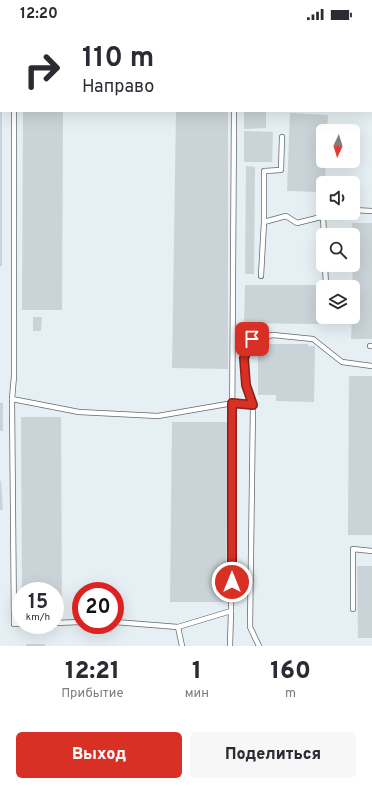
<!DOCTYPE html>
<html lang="ru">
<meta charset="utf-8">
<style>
:root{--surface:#fff;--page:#f7f7f7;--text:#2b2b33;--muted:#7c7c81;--accent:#d93025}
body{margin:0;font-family:Overpass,sans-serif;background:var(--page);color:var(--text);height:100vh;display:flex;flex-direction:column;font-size:15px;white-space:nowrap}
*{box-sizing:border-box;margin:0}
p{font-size:13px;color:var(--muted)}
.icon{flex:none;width:22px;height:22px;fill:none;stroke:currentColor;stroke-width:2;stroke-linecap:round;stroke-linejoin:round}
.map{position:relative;height:618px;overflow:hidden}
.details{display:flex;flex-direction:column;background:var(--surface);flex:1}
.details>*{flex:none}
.hud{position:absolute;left:0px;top:0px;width:372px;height:84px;box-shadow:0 4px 16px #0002;background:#fff;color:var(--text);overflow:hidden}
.needle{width:26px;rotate:184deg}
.fabs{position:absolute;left:316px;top:96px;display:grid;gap:8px}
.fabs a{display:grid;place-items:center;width:44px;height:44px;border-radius:6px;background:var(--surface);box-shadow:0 4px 16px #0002;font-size:20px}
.speed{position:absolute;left:12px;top:554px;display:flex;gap:8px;font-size:20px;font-weight:700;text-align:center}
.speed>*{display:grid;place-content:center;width:52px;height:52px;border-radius:50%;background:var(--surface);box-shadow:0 4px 16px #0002;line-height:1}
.speed small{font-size:10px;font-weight:400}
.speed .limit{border:6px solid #d22;background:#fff;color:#111}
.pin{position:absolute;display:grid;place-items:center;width:34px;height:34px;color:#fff;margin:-17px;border-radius:8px;box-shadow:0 2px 6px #0006}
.me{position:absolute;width:44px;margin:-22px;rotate:0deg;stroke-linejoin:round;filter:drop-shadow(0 0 3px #0008)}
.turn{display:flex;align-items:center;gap:14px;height:84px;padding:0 16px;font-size:18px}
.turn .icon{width:52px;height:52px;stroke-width:2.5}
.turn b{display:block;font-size:28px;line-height:34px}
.eta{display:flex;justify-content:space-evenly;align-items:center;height:68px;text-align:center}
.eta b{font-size:24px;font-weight:800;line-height:28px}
.action{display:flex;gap:8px;margin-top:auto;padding:8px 16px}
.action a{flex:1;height:46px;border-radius:6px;background:var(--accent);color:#fff;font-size:16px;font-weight:800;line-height:46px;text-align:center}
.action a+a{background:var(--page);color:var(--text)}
.status{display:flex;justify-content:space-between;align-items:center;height:28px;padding:0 20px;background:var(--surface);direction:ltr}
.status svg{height:11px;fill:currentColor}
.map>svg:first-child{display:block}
.building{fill:#cad3d7}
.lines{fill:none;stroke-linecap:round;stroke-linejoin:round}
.lane-casing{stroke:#636a6e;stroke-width:6}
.lane{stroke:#fff;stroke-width:4.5}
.route-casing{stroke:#8d1f18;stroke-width:10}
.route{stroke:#d93025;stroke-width:7}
</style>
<div class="status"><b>12:20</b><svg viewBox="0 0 49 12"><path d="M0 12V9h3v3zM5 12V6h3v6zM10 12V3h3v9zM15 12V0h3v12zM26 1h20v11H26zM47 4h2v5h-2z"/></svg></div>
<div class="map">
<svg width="372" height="618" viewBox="0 0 372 618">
<rect width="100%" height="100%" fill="#e6eff3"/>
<g class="building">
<rect x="0" y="83" width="2" height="155"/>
<path d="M 23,83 L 63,83 L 62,282 L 22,282 Z"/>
<path d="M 176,83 L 228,83 L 228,341 L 172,340 Z"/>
<path d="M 244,83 L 266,83 L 266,100 L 244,101 Z"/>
<path d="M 290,85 L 328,87 L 327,103 L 323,103 L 323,133 L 326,133 L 325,155 L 323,155 L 323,164 L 287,163 Z"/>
<path d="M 244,103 L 273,104 L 272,134 L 244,134 Z"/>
<path d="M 246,138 L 255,139 L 254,246 L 245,246 Z"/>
<path d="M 352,195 L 372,195 L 372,311 L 351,311 L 352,289 L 353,289 Z"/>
<path d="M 245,257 L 319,257 L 319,296 L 244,295 Z"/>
<path d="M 33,289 L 42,289 L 41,303 L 33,303 Z"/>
<path d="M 258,316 L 308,316 L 308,318 L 315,318 L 314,374 L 276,373 L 276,367 L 258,367 Z"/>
<path d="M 349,348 L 372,348 L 372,507 L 348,507 Z"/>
<rect x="0" y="375" width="3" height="28"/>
<path d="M 21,389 L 61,389 L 62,588 L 55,588 L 55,563 L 22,563 Z"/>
<path d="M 172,394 L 228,394 L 226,574 L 170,574 Z"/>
<path d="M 0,453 L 1,453 L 3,482 L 0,482 Z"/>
<path d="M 357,538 L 372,538 L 372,610 L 358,610 Z"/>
<rect x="26" y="616" width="19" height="2"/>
</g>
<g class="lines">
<g class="lane-casing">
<g id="lane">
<path d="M 192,0 L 192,1"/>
<path d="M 44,1 L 44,0"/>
<path d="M 299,1 L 299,0"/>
<path d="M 14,83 L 14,348 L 12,371 L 79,384 L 158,388 L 233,375 L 253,377"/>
<path d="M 353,182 L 372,183"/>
<path d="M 323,188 L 324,207"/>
<path d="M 264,194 L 264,143 L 281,142 L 282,109"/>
<path d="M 325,237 L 326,258"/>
<path d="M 261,248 L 264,194 L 286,188 L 297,195 L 337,185"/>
<path d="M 370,318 L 372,318"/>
<path d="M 12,371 L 14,596 L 21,596"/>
<path d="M 353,581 L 353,521 L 372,523"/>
<path d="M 115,594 L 178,599"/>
<path d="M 55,595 L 81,594"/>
<path d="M 182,618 L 178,599 L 231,583"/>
<path d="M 230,618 L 231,583 L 234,83"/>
<path d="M 259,618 L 250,599 L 253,377 L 246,357 L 244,330 L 252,311 L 273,307 L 313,311 L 342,334 L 372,338"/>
</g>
</g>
<use href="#lane" class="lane"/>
</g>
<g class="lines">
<g class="route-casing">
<path id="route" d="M 232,554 L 232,375 L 253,377 L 246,357 L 244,330 L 252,311"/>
</g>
<use href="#route" class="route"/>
</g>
</svg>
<div class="fabs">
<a><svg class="needle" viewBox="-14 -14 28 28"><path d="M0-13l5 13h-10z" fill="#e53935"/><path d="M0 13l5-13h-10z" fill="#7c7c81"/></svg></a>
<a><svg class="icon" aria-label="sound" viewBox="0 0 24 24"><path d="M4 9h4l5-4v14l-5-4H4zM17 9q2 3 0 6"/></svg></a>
<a><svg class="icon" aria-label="search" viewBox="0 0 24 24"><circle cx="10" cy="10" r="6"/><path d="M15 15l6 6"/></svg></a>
<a><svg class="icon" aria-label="layers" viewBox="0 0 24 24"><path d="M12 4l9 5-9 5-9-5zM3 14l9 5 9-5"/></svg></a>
</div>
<div class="speed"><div>15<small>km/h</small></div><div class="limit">20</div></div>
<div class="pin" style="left:252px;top:311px;background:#d93025"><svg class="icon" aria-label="arrive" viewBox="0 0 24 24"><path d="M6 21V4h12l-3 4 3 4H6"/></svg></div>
<svg class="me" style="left:232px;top:554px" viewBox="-20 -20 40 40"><circle r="17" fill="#d93025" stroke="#fff" stroke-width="3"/><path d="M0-11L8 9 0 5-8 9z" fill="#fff"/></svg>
<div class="hud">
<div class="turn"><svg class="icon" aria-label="right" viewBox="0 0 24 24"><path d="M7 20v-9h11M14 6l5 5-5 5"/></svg><div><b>110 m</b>Направо</div></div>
</div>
</div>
<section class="details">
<div class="eta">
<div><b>12:21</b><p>Прибытие</p></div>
<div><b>1</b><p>мин</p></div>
<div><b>160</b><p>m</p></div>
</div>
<div class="action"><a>Выход</a><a>Поделиться</a></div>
</section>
